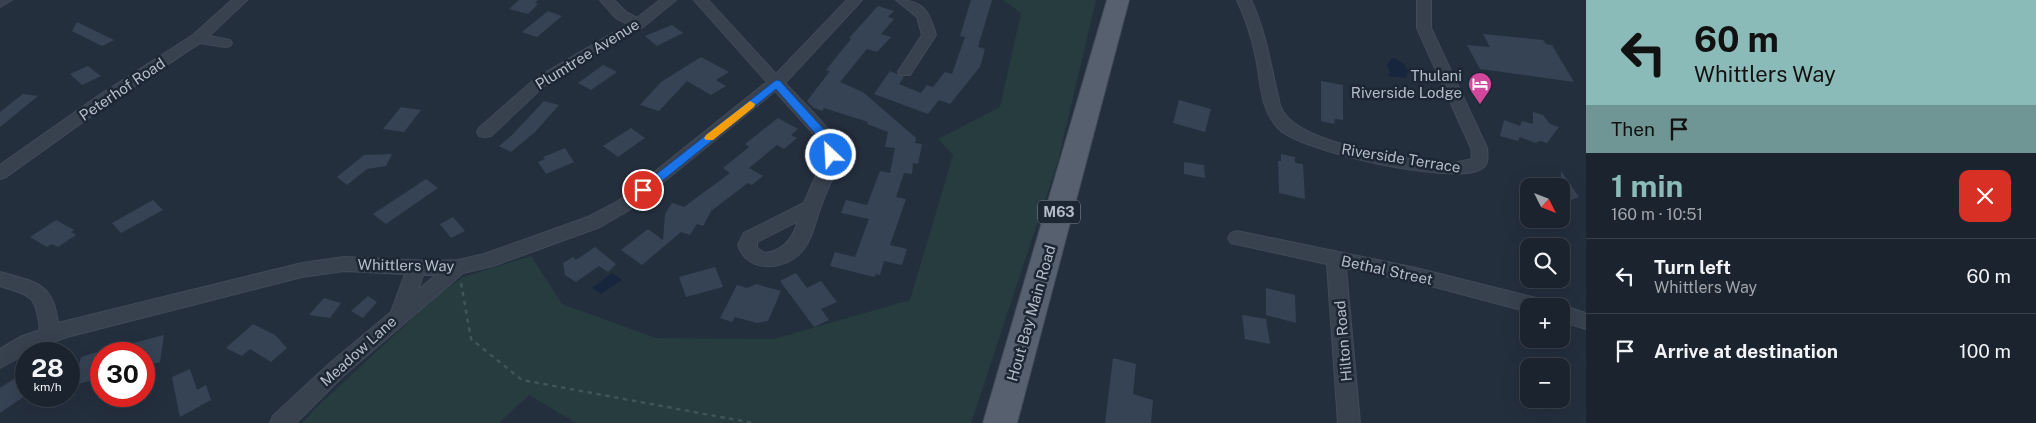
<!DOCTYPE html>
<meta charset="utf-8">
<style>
:root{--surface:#1b232e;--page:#282f3a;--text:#f1f3f6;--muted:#a0a4aa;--line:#39404a;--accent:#8bbbb9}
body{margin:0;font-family:"Public Sans",sans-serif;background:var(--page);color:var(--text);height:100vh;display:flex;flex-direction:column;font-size:19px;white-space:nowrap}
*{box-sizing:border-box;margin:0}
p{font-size:16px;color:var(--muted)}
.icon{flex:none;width:28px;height:28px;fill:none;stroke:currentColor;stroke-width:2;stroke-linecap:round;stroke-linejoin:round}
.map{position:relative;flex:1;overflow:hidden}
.panel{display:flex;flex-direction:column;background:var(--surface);width:450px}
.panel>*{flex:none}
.top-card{background:#8bbbb9;color:#111;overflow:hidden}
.needle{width:32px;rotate:132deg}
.tools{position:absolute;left:1520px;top:178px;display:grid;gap:10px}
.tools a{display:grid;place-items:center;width:50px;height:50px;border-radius:10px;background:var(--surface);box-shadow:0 5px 20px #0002,0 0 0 1px var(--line);font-size:25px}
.speed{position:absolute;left:15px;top:342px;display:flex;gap:10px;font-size:25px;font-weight:700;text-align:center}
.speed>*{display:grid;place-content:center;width:65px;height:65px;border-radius:50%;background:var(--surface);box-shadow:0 5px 20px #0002,0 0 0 1px var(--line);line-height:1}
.speed small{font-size:12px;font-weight:400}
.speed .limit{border:8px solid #d22;background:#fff;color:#111}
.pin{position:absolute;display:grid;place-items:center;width:42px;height:42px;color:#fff;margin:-21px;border:2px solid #fff;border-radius:50%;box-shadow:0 1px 5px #0007}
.me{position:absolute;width:55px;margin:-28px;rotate:335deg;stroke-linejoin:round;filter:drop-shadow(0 0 4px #0008)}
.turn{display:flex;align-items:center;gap:18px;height:105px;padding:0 25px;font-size:22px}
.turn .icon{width:65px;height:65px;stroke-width:2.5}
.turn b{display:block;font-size:35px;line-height:42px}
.then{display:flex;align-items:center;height:48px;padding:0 25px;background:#0003;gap:10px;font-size:19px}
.round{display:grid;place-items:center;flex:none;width:52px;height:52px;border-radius:10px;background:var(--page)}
.headline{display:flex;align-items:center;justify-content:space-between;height:85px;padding:0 25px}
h1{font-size:30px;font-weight:700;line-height:38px;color:var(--accent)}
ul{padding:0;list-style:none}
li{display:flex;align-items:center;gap:15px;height:75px;padding:0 25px;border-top:1px solid var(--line)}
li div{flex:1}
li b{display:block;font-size:19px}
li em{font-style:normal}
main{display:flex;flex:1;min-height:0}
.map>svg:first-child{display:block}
.green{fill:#263c3f}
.water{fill:#17263c}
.building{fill:#364354}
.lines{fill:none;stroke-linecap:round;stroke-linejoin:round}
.minor-casing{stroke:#414a57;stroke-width:2}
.primary-casing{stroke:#414a57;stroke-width:2}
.path{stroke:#3f5557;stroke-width:2.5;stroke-dasharray:4.5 4.5;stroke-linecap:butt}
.minor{fill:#38414e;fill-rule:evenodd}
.primary{fill:#56606e;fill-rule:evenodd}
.route{fill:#1a73e8;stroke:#114b97}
.slow{fill:#f59e0b}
.labels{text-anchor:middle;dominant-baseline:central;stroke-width:5;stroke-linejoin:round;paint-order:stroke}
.shield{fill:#1d2633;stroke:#878f9c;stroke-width:1}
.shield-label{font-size:14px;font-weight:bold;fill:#b4bcc9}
.street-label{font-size:15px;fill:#b4bcc9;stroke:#1d2633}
.poi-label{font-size:15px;fill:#b4bcc9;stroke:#1d2633;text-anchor:end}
</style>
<main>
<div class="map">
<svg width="1586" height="423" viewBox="0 0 1586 423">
<rect width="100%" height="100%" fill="#242f3e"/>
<path class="green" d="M 1003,0 L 1096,0 L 1058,161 L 971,423 L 576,423 L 529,395 L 499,423 L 302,423 L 320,404 L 441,292 L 463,277 L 531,256 L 562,304 L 656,338 L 774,339 L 910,300 L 953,155 L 938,139 L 1000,107 L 1021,13 Z"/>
<g class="water">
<path d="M 1395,58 L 1404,64 L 1408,70 L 1406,78 L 1388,76 L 1390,72 L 1387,65 L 1391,59 Z"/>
<path d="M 612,273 L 622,280 L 601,294 L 592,288 Z"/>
</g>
<g class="building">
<path d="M 519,0 L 538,0 L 535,3 L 538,4 L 528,14 L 509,9 Z"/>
<path d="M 971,0 L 992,0 L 978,47 L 985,49 L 980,67 L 950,104 L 939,100 L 928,114 L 874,94 L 890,71 L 904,77 L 899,84 L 921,93 L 927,85 L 933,87 L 945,72 L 952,74 L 965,37 L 960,36 Z"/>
<path d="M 878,6 L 894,11 L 888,17 L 894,19 L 881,34 L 891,37 L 877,52 L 867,49 L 840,82 L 863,92 L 916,138 L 915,143 L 922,144 L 918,164 L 913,163 L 912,174 L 904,173 L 896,197 L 906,199 L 890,245 L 907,249 L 902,265 L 884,261 L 880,275 L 876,274 L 874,277 L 830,266 L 835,252 L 855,257 L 869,219 L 841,213 L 846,200 L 867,205 L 880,171 L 890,173 L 895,148 L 885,147 L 888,132 L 867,124 L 868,122 L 824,108 L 822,111 L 814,108 L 807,101 L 830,71 L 826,70 L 851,39 L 849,38 Z"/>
<path d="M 548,11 L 562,16 L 537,37 L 522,32 Z"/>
<path d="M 77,22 L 114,40 L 102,46 L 72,31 Z"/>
<path d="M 672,25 L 683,33 L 657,46 L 645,36 Z"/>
<path d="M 1483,34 L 1543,40 L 1546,44 L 1552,45 L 1574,82 L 1480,69 L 1467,45 L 1490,47 Z"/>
<path d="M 701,57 L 729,72 L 716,80 L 726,86 L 711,95 L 687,81 L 659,111 L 640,105 L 661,82 Z"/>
<path d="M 603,65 L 617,72 L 591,90 L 578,83 Z"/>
<path d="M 88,66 L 101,76 L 82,85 L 70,74 Z"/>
<path d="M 1321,81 L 1343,85 L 1343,120 L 1335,119 L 1334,124 L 1321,121 Z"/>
<path d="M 23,94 L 38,96 L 0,127 L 0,112 Z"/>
<path d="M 1179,100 L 1211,109 L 1205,132 L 1173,123 Z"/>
<path d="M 544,101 L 559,105 L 535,132 L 511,152 L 499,146 L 512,135 Z"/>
<path d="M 401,107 L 421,110 L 404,132 L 383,129 Z"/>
<path d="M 1533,112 L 1543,115 L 1550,124 L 1559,127 L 1547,143 L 1540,141 L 1535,143 L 1520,137 L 1518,141 L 1500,136 L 1504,120 L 1520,126 L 1522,121 L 1533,124 Z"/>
<path d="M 778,118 L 798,129 L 791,135 L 797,138 L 784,149 L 777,145 L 749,168 L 763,176 L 752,185 L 748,183 L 711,211 L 703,226 L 697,224 L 690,235 L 681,232 L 642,265 L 621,250 L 648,229 L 663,240 L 665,214 L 672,203 L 684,207 L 730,173 L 723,168 L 749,147 L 745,144 Z"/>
<path d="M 631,128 L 645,138 L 618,157 L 603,146 Z"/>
<path d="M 565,148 L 574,162 L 546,174 L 538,162 L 545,159 L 543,157 Z"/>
<path d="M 392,154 L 386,166 L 367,169 L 347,185 L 337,177 L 364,155 Z"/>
<path d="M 1281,154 L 1295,157 L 1295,163 L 1303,164 L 1305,199 L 1279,193 L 1278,161 L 1281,161 Z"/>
<path d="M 1184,162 L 1204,165 L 1205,178 L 1184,174 Z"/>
<path d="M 1561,171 L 1579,197 L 1561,204 Z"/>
<path d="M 426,179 L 438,188 L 386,224 L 373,214 Z"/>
<path d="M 153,200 L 163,210 L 121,233 L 112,223 Z"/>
<path d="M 453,217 L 465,231 L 451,238 L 440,224 Z"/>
<path d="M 56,220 L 74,230 L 71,232 L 76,235 L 58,247 L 52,244 L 47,247 L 30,237 Z"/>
<path d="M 595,247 L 616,264 L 608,272 L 599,266 L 576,282 L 565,275 L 563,263 L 573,257 L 576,260 Z"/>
<path d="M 715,267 L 723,287 L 686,297 L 679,277 Z"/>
<path d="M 796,273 L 807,288 L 821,281 L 837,302 L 821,309 L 829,320 L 814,327 L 780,281 Z"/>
<path d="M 756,284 L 781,291 L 768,321 L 757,323 L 735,317 L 732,322 L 720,318 L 737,285 L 747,288 Z"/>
<path d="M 1266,288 L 1295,295 L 1296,323 L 1266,315 Z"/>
<path d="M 368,296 L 377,302 L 363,318 L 351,311 Z"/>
<path d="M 324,298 L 341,303 L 330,318 L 309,315 Z"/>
<path d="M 1242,315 L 1266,319 L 1270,344 L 1245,339 Z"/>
<path d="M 253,324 L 275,335 L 287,348 L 271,362 L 250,349 L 242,356 L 226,348 Z"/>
<path d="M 164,335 L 160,362 L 144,366 L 144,354 L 108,354 L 107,350 Z"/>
<path d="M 101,351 L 101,378 L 74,385 L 81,357 Z"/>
<path d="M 1113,358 L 1136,364 L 1133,394 L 1153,400 L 1151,423 L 1105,423 Z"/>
<path d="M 190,369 L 197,390 L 206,385 L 211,400 L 180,417 L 172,377 Z"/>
<path d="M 26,371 L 26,395 L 0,413 L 0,388 Z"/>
</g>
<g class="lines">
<g class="minor-casing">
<g id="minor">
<path d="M 0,0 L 12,0 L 0,7 Z"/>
<path d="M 232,0 L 247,0 L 209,36 L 230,40 L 232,43 L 230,46 L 225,47 L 200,43 L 108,104 L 6,177 L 0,179 L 0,165 L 98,96 L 193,35 Z"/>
<path d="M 600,0 L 614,0 L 626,12 L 637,18 L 660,0 L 676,0 L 643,27 L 546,84 L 491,136 L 485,137 L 479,136 L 477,132 L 479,128 L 536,78 L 628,24 L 616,18 Z"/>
<path d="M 694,0 L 708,0 L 776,74 L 847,0 L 862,0 L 785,83 C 798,98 833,129 838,147 C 839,153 839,160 837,166 C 834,178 827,189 823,201 C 816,217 814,236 803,250 C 786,271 747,274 738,245 L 744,233 L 804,203 L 821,164 L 822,147 L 819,140 L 775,91 L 629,210 L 600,227 L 493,266 L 463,273 L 343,376 L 296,423 L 270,423 L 273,416 L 329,364 L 391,312 L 405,274 L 344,271 L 302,277 L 67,337 L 34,349 L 0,368 L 0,349 L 20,337 L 40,330 C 36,295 32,296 0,286 L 0,272 C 35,282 53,282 58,323 L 302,263 L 344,257 L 431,261 L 458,260 L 484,254 L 588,217 L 617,202 L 767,82 ZM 798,221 C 793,238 784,251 765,253 L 757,248 L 757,242 ZM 423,275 L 436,275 L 418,290 Z"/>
<path d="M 896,0 C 924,0 929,11 936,35 L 910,75 L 900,75 L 898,72 L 922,35 L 917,17 Z"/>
<path d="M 1237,0 L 1251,0 C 1267,34 1271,69 1280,105 C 1293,147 1415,158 1454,163 L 1472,159 L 1471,148 L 1417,28 L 1417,0 L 1431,0 L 1431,28 L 1487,148 C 1488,158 1489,166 1479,170 C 1450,184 1300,152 1278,128 C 1260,109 1261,83 1256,58 C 1252,38 1246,19 1237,0 Z"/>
<path d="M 1237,231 L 1416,268 L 1536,298 L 1543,301 L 1546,306 L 1529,306 L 1529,312 L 1416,282 L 1346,268 L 1360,423 L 1338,423 L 1327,264 L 1231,243 L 1228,238 L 1231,233 Z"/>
<path d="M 1561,305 L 1586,313 L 1586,329 L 1561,321 L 1561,306 L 1558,306 Z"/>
</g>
</g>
<g class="primary-casing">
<path id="primary" d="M 1107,0 L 1129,0 L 1017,423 L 983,423 Z"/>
</g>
<path class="path" d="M 461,283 L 471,339 L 522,380 L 753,423"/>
<use href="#minor" class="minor"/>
<use href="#primary" class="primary"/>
</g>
<path class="route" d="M 776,80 L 780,81 L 830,136 L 837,155 L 835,158 L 828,158 L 821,140 L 776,89 L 647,193 L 639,193 L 637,190 L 639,188 Z"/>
<path class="slow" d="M 750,101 L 755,104 L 754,107 L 713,140 L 706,140 L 704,138 L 706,135 Z"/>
<defs>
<g id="hotel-pin" transform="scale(1.25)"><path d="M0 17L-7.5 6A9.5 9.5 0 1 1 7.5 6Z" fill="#d1479c" stroke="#1d2633"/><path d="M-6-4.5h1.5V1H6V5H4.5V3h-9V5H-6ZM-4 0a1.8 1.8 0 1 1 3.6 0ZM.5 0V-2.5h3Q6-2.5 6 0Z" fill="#fff"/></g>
</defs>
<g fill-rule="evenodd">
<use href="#hotel-pin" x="1480" y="84"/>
</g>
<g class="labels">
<rect class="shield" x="1038" y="200.5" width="42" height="23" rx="4"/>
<g class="shield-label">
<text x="1059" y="212">M63</text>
</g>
<g class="street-label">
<text transform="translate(587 54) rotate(-32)">Plumtree Avenue</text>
<text transform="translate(122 89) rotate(-34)">Peterhof Road</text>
<text transform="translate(1401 158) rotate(9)">Riverside Terrace</text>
<text transform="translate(406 265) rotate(1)">Whittlers Way</text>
<text transform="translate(1387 270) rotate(12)">Bethal Street</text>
<text transform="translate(1031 313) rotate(-74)">Hout Bay Main Road</text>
<text transform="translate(1343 341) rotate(-95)">Hilton Road</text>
<text transform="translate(358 351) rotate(-42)">Meadow Lane</text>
</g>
<g class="poi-label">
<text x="1462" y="75">Thulani<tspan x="1462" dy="17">Riverside Lodge</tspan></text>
</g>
</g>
</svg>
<div class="tools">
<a><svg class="needle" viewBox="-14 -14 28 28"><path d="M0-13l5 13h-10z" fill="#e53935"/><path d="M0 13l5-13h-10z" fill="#a0a4aa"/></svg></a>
<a><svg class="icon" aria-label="search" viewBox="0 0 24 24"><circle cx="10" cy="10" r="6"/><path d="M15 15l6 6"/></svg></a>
<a>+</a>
<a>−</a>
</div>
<div class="speed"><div>28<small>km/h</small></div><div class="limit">30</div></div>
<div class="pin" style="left:643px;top:190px;background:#d93025"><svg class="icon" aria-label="arrive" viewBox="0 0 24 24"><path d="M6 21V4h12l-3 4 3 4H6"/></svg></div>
<svg class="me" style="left:831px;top:155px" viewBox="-20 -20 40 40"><circle r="17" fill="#1a73e8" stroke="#fff" stroke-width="3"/><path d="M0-11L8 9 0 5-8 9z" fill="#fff"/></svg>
</div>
<section class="panel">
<div class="top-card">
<div class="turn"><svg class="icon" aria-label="left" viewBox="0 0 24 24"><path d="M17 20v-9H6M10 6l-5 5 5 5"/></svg><div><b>60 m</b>Whittlers Way</div></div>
<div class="then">Then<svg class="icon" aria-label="arrive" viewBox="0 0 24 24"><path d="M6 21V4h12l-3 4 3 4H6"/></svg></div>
</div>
<div class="headline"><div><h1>1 min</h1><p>160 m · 10:51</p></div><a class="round" style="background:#d93025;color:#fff"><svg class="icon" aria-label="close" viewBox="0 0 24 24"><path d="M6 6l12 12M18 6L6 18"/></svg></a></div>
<ul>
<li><svg class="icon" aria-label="left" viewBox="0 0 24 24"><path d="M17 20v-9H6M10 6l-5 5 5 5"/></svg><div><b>Turn left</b><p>Whittlers Way</p></div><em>60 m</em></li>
<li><svg class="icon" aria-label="arrive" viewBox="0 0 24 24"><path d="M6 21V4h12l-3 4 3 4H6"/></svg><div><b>Arrive at destination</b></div><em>100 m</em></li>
</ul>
</section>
</main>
